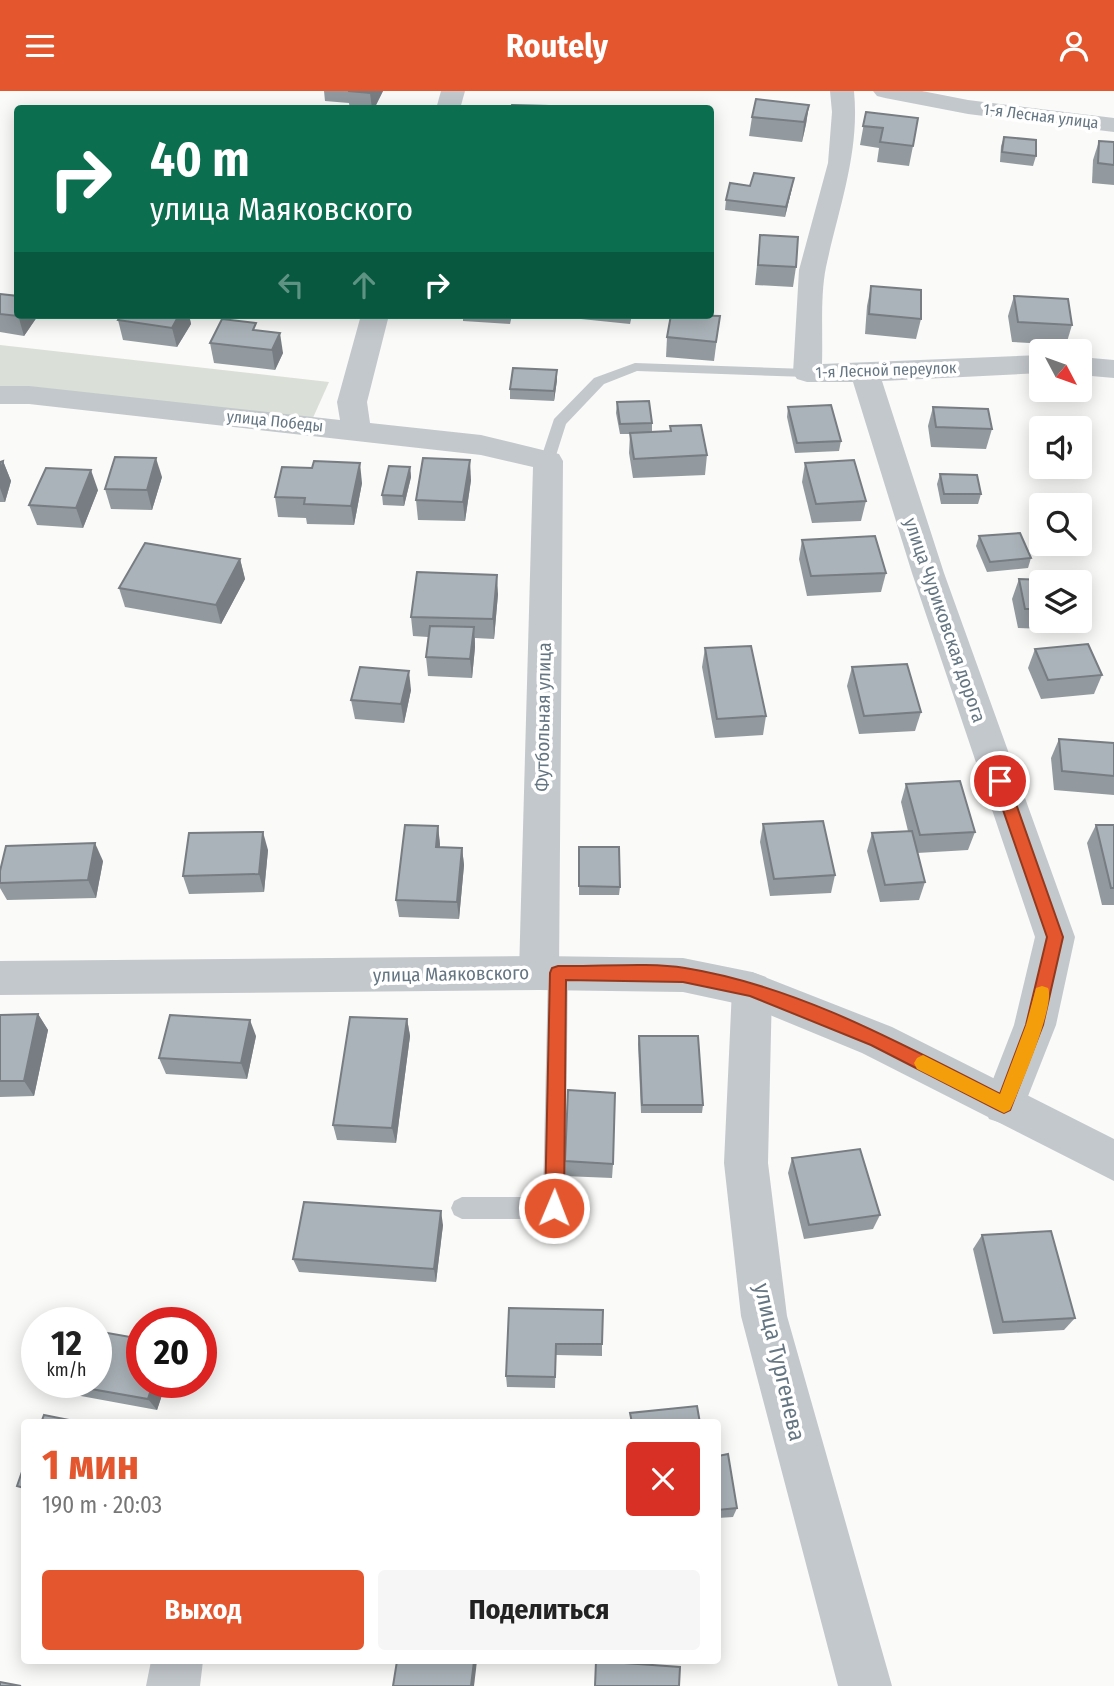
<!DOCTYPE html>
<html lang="ru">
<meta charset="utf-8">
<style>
:root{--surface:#fff;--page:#f6f6f6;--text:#222;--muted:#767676;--accent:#e4572e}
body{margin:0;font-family:"Fira Sans Condensed",sans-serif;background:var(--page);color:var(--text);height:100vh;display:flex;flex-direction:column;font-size:26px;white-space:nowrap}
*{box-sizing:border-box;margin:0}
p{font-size:23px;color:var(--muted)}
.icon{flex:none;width:38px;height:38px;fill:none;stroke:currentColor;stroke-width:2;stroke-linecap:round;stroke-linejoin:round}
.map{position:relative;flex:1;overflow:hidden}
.side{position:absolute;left:21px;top:1328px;width:700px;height:245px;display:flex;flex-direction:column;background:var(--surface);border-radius:7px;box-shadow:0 4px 18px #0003}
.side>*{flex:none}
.top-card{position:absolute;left:14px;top:14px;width:700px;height:214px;border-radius:7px;box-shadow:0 4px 18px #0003;background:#0b6e4f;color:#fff;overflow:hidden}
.needle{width:46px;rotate:131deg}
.tools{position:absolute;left:1029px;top:248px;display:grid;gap:14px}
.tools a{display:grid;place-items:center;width:63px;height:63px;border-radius:7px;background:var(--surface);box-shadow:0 4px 18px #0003;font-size:35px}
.speed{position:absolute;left:21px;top:1216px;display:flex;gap:14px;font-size:35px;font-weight:700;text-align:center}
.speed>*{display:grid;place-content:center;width:91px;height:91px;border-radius:50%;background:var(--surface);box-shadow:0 4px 18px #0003;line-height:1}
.speed small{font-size:18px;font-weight:400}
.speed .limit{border:10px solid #d22;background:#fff;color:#111}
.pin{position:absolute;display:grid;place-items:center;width:60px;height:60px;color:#fff;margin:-30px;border:4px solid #fff;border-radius:50%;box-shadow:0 2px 7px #0007}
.me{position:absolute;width:77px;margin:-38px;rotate:1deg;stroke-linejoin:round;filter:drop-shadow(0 0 5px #0008)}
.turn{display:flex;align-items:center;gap:24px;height:147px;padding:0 21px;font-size:32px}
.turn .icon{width:91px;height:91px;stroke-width:2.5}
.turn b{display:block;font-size:49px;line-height:60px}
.lanes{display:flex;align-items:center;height:66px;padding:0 21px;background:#0003;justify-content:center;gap:35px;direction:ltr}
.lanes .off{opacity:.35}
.round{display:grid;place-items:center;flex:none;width:74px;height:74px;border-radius:7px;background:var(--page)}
.summary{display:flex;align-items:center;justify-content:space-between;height:119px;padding:0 21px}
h1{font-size:42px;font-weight:700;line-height:52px;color:var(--accent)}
.cta{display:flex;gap:14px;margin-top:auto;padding:14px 21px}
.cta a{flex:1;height:80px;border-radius:7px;background:var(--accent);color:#fff;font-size:28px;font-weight:700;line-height:80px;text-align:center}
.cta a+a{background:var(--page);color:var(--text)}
header{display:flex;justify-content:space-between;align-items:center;height:91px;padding:0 21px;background:var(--accent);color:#fff;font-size:32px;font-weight:700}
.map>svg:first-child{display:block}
.green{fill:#dadfd7}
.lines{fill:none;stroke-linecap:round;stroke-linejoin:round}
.service{fill:#c3c8cc;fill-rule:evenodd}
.minor{fill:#c3c8cc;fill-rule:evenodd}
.tertiary{fill:#c3c8cc;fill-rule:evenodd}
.wall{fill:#929a9f}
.shaded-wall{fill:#777d82}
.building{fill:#aab3b9;stroke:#777d82;stroke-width:2}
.route{fill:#e4572e;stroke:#94391e;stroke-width:2}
.slow{fill:#f59e0b}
.labels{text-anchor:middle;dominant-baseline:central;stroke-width:7;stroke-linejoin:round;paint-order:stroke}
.far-street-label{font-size:16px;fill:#657683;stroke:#fff}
.street-label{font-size:19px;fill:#657683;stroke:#fff}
.near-street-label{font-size:23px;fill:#657683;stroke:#fff}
</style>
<header><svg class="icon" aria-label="menu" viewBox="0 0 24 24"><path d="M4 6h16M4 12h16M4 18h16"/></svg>Routely<svg class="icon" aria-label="person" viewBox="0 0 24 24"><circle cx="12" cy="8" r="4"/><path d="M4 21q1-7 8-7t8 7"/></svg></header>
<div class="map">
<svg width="1114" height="1595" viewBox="0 0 1114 1595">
<rect width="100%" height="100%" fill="#fafaf8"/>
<path class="green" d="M 0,254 L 329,291 L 312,329 L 0,296 Z"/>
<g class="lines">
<g class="service">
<path d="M 635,272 L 807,278 L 814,282 L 807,286 L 637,280 L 604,293 L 566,333 L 553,374 L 543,374 L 540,370 L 554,328 L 594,287 Z"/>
<path d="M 558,873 L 565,876 L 568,882 L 565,1117 L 562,1124 L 554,1128 L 462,1128 L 454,1124 L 451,1117 L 454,1110 L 462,1106 L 543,1106 L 548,882 L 551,876 Z"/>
</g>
<g class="minor">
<path d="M 441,0 L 465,0 L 460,18 L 436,18 Z"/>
<path d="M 830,0 L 854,0 C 860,61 839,116 826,176 C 820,206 823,242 822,273 L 1041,264 L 1041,282 L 882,290 L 944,482 L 1075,846 L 1056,934 L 1019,1028 L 1004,1033 L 989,1028 L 983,1014 L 1014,934 L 1035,846 L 912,482 L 853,291 L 807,291 L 797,288 L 793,282 L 799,179 L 828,72 L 832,21 Z"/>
<path d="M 873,0 L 922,0 L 968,9 L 1114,27 L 1114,41 L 968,23 L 885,7 L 877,5 Z"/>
<path d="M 361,224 L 389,224 L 367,311 L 370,332 L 481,344 L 559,363 L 563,370 L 559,882 L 553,894 L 539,899 L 525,894 L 519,882 L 533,376 L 481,364 L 29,313 L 0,313 L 0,295 L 29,295 L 340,329 L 337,311 Z"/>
<path d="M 1080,266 L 1114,269 L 1114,287 L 1080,284 Z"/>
<path d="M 752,881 L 766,886 L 772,898 L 768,1072 L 787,1225 L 892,1595 L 838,1595 L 741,1225 L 724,1072 L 732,898 L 738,886 Z"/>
<path d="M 151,1570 L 203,1570 L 200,1595 L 146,1595 Z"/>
</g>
<path class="tertiary" d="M 539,865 L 683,867 L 752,881 L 892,936 L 1114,1048 L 1114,1090 L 862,962 L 748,915 L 683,901 L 539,899 L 0,904 L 0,870 Z"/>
</g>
<g class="wall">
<path d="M 324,0 L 383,0 L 374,18 L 350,18 L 349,12 L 325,10 Z"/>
<path d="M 809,14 L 806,33 L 802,51 L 749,45 L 752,26 Z"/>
<path d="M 866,21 L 913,55 L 909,75 L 877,71 L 879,57 L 860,54 Z"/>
<path d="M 1004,46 L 1036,65 L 1033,75 L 1000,71 L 1001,55 Z"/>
<path d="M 1099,50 L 1114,51 L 1114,94 L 1092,92 L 1093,69 Z"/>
<path d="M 750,95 L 792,97 L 785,126 L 725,119 L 726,109 Z"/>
<path d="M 760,144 L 796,176 L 793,196 L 755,194 Z"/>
<path d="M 871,195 L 921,228 L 916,248 L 865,243 L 867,215 Z"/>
<path d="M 0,203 L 18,224 L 37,224 L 37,226 L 24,245 L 0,241 Z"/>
<path d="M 1014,205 L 1072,234 L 1066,254 L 1012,251 L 1008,225 Z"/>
<path d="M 121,224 L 189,224 L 191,233 L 177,256 L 123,249 L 118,229 Z"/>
<path d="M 463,224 L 512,224 L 510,233 L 463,230 Z"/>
<path d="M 581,224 L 632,224 L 630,233 L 581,228 Z"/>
<path d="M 720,225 L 714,270 L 666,266 L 667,246 Z"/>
<path d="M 258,239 L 283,262 L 275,279 L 214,272 L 210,252 Z"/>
<path d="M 557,289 L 554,310 L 510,308 L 510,298 Z"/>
<path d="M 617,311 L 652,332 L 652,341 L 670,340 L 670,335 L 707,364 L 705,384 L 633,387 L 629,362 L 630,343 L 620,343 L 616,322 Z"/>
<path d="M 788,316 L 841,350 L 839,360 L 795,362 L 787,326 Z"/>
<path d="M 933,316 L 992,338 L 986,358 L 931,356 L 928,335 Z"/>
<path d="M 3,370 L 11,390 L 5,411 L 0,411 L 0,371 Z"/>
<path d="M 805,372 L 866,410 L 861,430 L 812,432 L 802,391 Z"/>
<path d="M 410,376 L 411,386 L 404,415 L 383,414 L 382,404 Z"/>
<path d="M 940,383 L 981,403 L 978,413 L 941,413 L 937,393 Z"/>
<path d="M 162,386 L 152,419 L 111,418 L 105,398 Z"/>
<path d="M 471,389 L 465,430 L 418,429 L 416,409 Z"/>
<path d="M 362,392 L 354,434 L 307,433 L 306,427 L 278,426 L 275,406 Z"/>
<path d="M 98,399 L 83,437 L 37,434 L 29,414 Z"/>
<path d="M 979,445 L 1031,467 L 1028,477 L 987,481 L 976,455 Z"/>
<path d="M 802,449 L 886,482 L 881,501 L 807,505 L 799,468 Z"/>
<path d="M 240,468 L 245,488 L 221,533 L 125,516 L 119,497 Z"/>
<path d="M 1019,488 L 1041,492 L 1041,530 L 1076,530 L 1072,539 L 1018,537 L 1012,508 Z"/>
<path d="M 498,503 L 494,548 L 475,547 L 475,556 L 472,587 L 428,585 L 426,566 L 428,546 L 413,545 L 411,526 Z"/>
<path d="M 705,557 L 766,625 L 763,644 L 715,647 L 702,576 Z"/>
<path d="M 1035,558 L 1102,584 L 1094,603 L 1041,608 L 1028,577 Z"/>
<path d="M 852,576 L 921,621 L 915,640 L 859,643 L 847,595 Z"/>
<path d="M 411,599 L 404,632 L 355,628 L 351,609 Z"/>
<path d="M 1059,648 L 1114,652 L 1114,704 L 1054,699 L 1051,667 Z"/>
<path d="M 906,693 L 975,741 L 968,759 L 917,762 L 925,791 L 919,809 L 880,811 L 867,760 L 872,742 L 908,740 L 901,711 Z"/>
<path d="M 763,733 L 835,784 L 831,802 L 770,805 L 760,751 Z"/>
<path d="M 1096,734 L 1114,734 L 1114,814 L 1102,814 L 1087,752 Z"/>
<path d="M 438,735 L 440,756 L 462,757 L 464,774 L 459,828 L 399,826 L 396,809 Z"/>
<path d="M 579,756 L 620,796 L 619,804 L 579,804 Z"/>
<path d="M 268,759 L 264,801 L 189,803 L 183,785 Z"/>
<path d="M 103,770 L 96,807 L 7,809 L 0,797 L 0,780 Z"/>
<path d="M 38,923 L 48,939 L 34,1005 L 0,1006 L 0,924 Z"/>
<path d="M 407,928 L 410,945 L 396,1052 L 337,1049 L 333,1034 Z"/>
<path d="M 256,945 L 247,988 L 166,983 L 159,967 Z"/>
<path d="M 639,945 L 703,1014 L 702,1022 L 641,1022 L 638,953 Z"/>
<path d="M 792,1067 L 880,1124 L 873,1138 L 804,1148 L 788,1082 Z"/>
<path d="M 565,1070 L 613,1073 L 612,1087 L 564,1085 Z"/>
<path d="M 443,1134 L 436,1191 L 299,1181 L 293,1168 Z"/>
<path d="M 982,1144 L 1075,1227 L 1064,1239 L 993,1243 L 973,1158 Z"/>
<path d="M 509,1217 L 602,1253 L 602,1265 L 556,1264 L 555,1297 L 507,1296 L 506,1285 Z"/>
<path d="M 50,1292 L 166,1292 L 157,1319 L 59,1301 Z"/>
<path d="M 718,1365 L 737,1417 L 733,1426 L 718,1427 Z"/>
</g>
<g class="shaded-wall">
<path d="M 371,0 L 383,0 L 374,18 L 372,18 L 370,2 Z"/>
<path d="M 809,14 L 806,33 L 802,51 L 804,31 Z"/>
<path d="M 794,87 L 792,97 L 785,126 L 786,116 Z"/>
<path d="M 18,224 L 37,224 L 37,226 L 24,245 Z"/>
<path d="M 179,224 L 189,224 L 191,233 L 177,256 L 172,237 Z"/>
<path d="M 280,242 L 283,262 L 275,279 L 272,259 Z"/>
<path d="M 557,279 L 557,289 L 554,310 L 554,300 Z"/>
<path d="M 156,367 L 162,386 L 152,419 L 147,399 Z"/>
<path d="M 470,369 L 471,389 L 465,430 L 463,411 Z"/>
<path d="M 3,370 L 11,390 L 5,411 L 0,397 L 0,383 Z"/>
<path d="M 360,372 L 362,392 L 354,434 L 351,415 Z"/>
<path d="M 410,376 L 411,386 L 404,415 L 403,405 Z"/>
<path d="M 91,379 L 98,399 L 83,437 L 76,417 Z"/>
<path d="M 240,468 L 245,488 L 221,533 L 216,514 Z"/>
<path d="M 497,484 L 498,503 L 494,548 L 493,528 Z"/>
<path d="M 474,536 L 475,556 L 472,587 L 470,568 Z"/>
<path d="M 409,580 L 411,599 L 404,632 L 401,613 Z"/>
<path d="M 438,735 L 440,753 L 438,774 L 436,756 Z"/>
<path d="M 263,741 L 268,759 L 264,801 L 259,783 Z"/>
<path d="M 95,752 L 103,770 L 96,807 L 88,789 Z"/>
<path d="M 462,757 L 464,774 L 459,828 L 457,811 Z"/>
<path d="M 38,923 L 48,939 L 34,1005 L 24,990 Z"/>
<path d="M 407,928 L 410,945 L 396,1052 L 392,1037 Z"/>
<path d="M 250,929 L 256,945 L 247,988 L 241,972 Z"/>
<path d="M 441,1120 L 443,1134 L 436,1191 L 434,1178 Z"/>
<path d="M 153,1292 L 166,1292 L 157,1319 L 148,1308 Z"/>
<path d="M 474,1570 L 477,1570 L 474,1595 L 471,1595 Z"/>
</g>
<g class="building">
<path d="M 348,0 L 371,0 L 370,2 Z"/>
<path d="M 756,8 L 809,14 L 804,31 L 752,26 Z"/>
<path d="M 512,14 L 548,15 L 547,18 L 511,18 Z"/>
<path d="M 866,21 L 918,27 L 913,55 L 880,51 L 883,37 L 863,35 Z"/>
<path d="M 1004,46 L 1036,49 L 1036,65 L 1002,61 Z"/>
<path d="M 1099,50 L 1114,51 L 1114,74 L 1098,72 Z"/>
<path d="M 754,82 L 794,87 L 786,116 L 726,109 L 730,92 L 750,95 Z"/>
<path d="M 760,144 L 798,146 L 796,176 L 758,174 Z"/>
<path d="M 871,195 L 921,199 L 921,228 L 869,223 Z"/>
<path d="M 0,203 L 18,205 L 18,225 L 0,223 Z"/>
<path d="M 1014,205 L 1068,208 L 1072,234 L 1018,231 Z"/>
<path d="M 121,224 L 179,224 L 172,237 L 118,229 Z"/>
<path d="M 671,224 L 720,225 L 716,251 L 667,246 Z"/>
<path d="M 222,228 L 256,232 L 253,239 L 280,242 L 272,259 L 210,252 Z"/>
<path d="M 513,277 L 557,279 L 554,300 L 510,298 Z"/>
<path d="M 649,310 L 652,332 L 620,333 L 617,311 Z"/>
<path d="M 831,314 L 841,350 L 797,352 L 788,316 Z"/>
<path d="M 933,316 L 988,318 L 992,338 L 936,336 Z"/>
<path d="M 701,334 L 707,364 L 634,368 L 630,342 L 671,340 L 670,335 Z"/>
<path d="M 115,366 L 156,367 L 147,399 L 105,398 Z"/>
<path d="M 423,367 L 470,369 L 463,411 L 416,409 Z"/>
<path d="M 854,369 L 866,410 L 816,413 L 805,372 Z"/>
<path d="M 3,370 L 0,383 L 0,371 Z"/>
<path d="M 314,370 L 360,372 L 351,415 L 304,413 L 305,407 L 275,406 L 282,376 L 312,377 Z"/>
<path d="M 389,375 L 410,376 L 403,405 L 382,404 Z"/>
<path d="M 46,377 L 91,379 L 76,417 L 29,414 Z"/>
<path d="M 940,383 L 977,384 L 981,403 L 944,403 Z"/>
<path d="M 1020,442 L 1031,467 L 990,471 L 979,445 Z"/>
<path d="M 875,445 L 886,482 L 811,485 L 802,449 Z"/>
<path d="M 145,452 L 240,468 L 216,514 L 119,497 Z"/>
<path d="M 417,481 L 497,484 L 493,528 L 411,526 Z"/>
<path d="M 1019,488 L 1073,490 L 1074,492 L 1041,492 L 1041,518 L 1025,518 Z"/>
<path d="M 430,535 L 474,536 L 470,568 L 426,566 Z"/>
<path d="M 1088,553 L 1102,584 L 1048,589 L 1035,558 Z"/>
<path d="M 751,555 L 766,625 L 717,628 L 705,557 Z"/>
<path d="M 907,573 L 921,621 L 864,625 L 852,576 Z"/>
<path d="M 360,576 L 409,580 L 401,613 L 351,609 Z"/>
<path d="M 1059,648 L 1114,652 L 1114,685 L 1062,680 Z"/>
<path d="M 960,690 L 975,741 L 920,744 L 906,693 Z"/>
<path d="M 823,730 L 835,784 L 774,788 L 763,733 Z"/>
<path d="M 405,734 L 438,735 L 436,756 L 462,757 L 457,811 L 396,809 Z"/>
<path d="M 1096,734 L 1114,734 L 1114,797 L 1111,797 Z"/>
<path d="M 912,740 L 925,791 L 885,794 L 872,742 Z"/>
<path d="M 263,741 L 259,783 L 183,785 L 189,742 Z"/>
<path d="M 95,752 L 88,789 L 0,792 L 0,780 L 6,755 Z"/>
<path d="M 579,756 L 619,756 L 620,796 L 579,795 Z"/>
<path d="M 38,923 L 24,990 L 0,990 L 0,924 Z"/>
<path d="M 170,924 L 250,929 L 241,972 L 159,967 Z"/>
<path d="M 350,926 L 407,928 L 392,1037 L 333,1034 Z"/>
<path d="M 639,945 L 698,945 L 703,1014 L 642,1014 Z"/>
<path d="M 568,999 L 615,1002 L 613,1073 L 565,1070 Z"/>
<path d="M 860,1058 L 880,1124 L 809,1134 L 792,1067 Z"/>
<path d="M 304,1111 L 441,1120 L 434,1178 L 293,1168 Z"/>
<path d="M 1051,1140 L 1075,1227 L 1003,1231 L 982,1144 Z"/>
<path d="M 509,1217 L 603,1219 L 602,1253 L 556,1253 L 555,1286 L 506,1285 Z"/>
<path d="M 96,1240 L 142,1248 L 142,1292 L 153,1292 L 148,1308 L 57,1292 L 96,1292 Z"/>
<path d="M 697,1315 L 700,1332 L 632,1332 L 630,1322 Z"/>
<path d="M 44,1324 L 84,1332 L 41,1332 Z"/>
<path d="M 728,1363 L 737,1417 L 718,1419 L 718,1365 Z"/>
<path d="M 24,1375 L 24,1397 L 17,1395 Z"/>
<path d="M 397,1570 L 474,1570 L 471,1595 L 393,1595 Z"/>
<path d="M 596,1570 L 680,1576 L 679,1595 L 595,1595 Z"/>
<path d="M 0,1591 L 21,1595 L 0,1595 Z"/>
</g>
<path class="route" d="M 1000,684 L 1008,690 L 1063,846 L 1043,934 L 1010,1019 L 1004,1022 L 998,1019 L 871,954 L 750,905 L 683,891 L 566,889 L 564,1117 L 561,1123 L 554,1125 L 548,1123 L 545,1117 L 550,882 L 552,877 L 558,875 C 596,876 649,871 685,877 C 797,895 900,952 1000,1003 L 1026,934 L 1047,846 L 993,690 Z"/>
<path class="slow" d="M 1042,895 L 1048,897 C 1056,913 1019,1000 1010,1019 L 1004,1022 L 998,1019 L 917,978 L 914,972 L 917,967 L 923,964 L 1000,1003 L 1026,934 L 1036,897 Z"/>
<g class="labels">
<g class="far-street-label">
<text transform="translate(1041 25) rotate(7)">1-я Лесная улица</text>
<text transform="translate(886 279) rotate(-2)">1-я Лесной переулок</text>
<text transform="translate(275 330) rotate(6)">улица Победы</text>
</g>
<g class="street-label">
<text transform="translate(945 529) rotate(71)">улица Чуриковская дорога</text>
<text transform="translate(543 626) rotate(-89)">Футбольная улица</text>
<text transform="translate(451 883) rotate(-1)">улица Маяковского</text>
</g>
<g class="near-street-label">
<text transform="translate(780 1271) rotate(77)">улица Тургенева</text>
</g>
</g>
</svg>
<div class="tools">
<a><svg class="needle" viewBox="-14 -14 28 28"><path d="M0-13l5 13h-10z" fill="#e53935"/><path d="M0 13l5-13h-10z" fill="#767676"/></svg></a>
<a><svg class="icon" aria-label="sound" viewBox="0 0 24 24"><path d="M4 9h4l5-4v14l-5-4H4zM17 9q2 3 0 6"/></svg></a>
<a><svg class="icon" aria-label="search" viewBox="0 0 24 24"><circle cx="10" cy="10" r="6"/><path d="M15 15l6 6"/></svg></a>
<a><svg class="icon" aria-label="layers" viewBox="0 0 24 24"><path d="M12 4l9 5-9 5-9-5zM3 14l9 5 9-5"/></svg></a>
</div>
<div class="speed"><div>12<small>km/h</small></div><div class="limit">20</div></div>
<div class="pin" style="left:1000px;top:690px;background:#d93025"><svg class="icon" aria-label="arrive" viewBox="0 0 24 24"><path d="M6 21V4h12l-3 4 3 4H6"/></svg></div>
<svg class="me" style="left:554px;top:1117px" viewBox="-20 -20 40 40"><circle r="17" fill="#e4572e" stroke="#fff" stroke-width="3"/><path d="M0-11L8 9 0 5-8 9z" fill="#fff"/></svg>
<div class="top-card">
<div class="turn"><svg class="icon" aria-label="right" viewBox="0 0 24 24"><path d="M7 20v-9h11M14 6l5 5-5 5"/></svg><div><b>40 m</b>улица Маяковского</div></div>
<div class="lanes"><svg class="icon off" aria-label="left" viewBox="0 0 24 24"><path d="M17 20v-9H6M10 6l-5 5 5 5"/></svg><svg class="icon off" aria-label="ahead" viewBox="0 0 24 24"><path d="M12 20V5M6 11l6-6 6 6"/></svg><svg class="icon" aria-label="right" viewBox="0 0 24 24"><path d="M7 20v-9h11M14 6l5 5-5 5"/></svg></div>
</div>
<section class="side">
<div class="summary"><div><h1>1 мин</h1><p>190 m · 20:03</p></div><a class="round" style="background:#d93025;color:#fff"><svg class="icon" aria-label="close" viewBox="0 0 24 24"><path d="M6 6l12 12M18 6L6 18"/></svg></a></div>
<div class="cta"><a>Выход</a><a>Поделиться</a></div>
</section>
</div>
